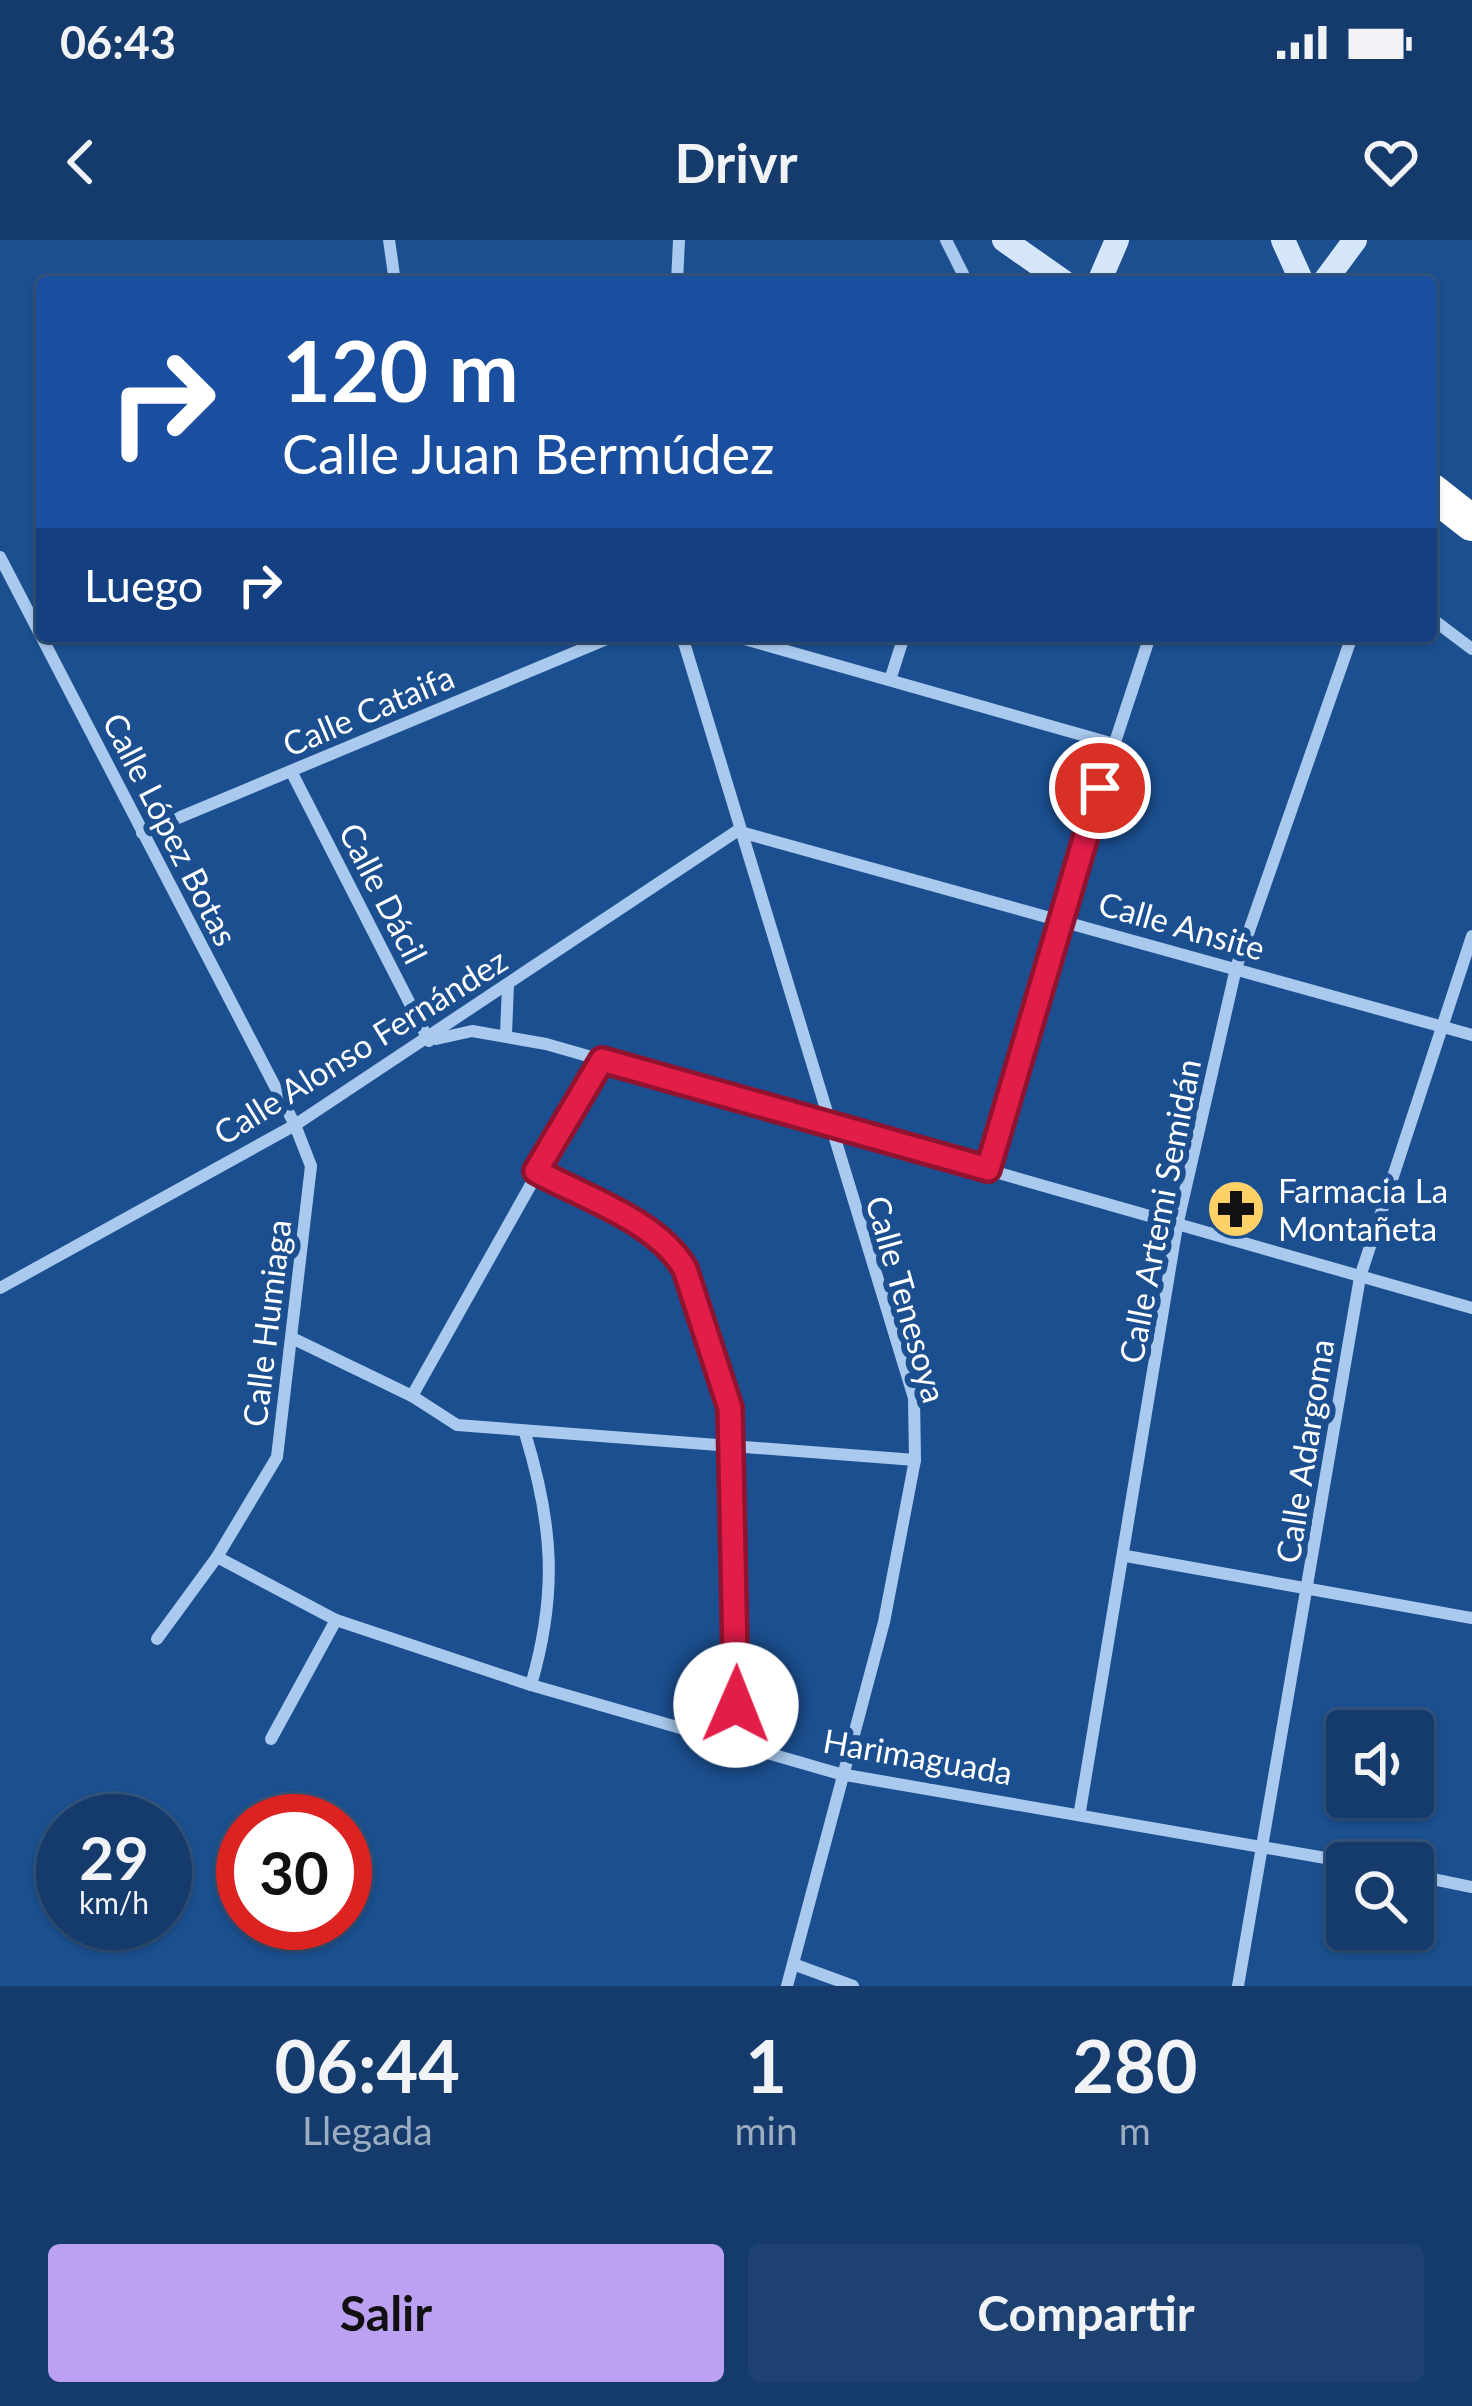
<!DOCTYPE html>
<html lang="es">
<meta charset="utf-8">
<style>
:root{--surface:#143b6b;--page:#1d4271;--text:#f1f3f6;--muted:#9dadc1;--line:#33557e;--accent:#bca0f2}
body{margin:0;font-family:Lato,sans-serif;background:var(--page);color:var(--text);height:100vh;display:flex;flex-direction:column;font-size:45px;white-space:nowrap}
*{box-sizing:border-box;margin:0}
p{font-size:39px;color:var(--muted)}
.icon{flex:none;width:66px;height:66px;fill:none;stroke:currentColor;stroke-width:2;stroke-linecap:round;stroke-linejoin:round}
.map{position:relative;height:1746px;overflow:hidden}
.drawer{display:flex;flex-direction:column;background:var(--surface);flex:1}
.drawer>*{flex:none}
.guide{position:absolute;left:36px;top:36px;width:1401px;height:366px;border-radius:12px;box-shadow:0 3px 9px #0004,0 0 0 3px var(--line);background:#1a4fa0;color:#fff;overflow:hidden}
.tools{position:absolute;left:1326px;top:1470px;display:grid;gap:24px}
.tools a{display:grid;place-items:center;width:108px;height:108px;border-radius:12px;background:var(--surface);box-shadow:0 3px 9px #0004,0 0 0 3px var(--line);font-size:60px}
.speed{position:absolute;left:36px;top:1554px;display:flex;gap:24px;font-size:60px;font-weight:700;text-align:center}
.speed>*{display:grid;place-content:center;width:156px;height:156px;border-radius:50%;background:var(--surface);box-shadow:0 3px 9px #0004,0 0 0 3px var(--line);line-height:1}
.speed small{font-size:30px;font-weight:400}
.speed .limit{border:18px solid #d22;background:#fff;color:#111}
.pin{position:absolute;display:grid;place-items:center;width:102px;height:102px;color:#fff;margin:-51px;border:6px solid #fff;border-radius:50%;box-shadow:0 3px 12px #0007}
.me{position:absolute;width:132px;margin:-66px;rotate:1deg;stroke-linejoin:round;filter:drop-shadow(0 0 9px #0008)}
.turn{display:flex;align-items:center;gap:42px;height:252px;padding:0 48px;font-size:54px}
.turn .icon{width:156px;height:156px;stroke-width:2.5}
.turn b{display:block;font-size:84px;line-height:102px}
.then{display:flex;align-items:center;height:114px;padding:0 48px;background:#0003;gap:24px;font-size:45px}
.eta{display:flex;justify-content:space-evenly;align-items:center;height:204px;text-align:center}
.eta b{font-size:72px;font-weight:700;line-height:84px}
.primary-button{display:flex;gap:24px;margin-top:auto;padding:24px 48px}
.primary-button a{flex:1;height:138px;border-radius:12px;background:var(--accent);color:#111;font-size:48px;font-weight:700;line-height:138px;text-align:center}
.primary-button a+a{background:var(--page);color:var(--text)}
.status{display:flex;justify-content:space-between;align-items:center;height:84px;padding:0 60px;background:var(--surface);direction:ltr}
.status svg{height:33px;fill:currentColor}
header{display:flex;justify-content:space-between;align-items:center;height:156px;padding:0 48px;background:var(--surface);font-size:54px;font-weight:700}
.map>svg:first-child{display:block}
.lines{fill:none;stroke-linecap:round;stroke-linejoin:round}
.street{stroke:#a9c9ee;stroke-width:12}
.secondary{stroke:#d6e6fa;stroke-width:24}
.highway{stroke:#fff;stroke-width:36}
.route-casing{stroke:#92132f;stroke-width:30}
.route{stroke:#e11d48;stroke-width:21}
.labels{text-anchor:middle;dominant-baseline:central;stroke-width:12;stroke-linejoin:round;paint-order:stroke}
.street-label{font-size:33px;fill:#fff;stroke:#1b4f8f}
.poi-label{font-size:33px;fill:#fff;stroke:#1b4f8f;text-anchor:start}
</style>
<div class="status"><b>06:43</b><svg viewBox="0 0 49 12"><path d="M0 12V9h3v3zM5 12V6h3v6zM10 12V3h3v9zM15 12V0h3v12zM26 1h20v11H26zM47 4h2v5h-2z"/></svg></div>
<header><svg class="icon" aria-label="back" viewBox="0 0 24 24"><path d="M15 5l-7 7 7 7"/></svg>Drivr<svg class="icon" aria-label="heart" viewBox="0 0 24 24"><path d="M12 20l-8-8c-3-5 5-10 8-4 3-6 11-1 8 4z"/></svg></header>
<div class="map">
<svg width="1472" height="1746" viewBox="0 0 1472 1746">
<rect width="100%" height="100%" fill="#1b4f8f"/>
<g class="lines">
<g class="street">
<path d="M 389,0 L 395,42"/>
<path d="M 946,0 L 967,42"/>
<path d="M 677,42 L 679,0"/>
<path d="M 0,317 L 295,885 L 311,926 L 277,1217 L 217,1317 L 157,1399"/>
<path d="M 1431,378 L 1472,409"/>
<path d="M 682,396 L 914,1158 L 915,1220 L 884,1382 L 787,1746"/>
<path d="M 734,396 L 1114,504"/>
<path d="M 891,437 L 904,396"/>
<path d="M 291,531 L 429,801"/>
<path d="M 142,593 L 614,396"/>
<path d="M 506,794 L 508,745"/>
<path d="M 436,799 L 472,791 L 546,804 L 1472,1068"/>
<path d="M 988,929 L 1057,678 L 1150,396"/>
<path d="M 536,931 C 583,957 658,981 685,1029 L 730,1168 L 738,1345 L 735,1505"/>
<path d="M 0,1048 L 295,885 L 737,591 L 1472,795"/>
<path d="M 292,1098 L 412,1156 L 457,1185 L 915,1220"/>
<path d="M 412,1156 L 601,820"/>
<path d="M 525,1193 C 553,1284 558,1353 531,1445"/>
<path d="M 1126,1316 L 1472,1378"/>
<path d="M 217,1317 L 336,1380 L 531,1445 L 840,1534 L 1354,1623"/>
<path d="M 271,1499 L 336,1380"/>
<path d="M 1080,1571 L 1177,986 L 1236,728 L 1352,396"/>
<path d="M 1413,1635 L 1472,1647"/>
<path d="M 793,1724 L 853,1746"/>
<path d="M 1238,1746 L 1360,1037 L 1472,696"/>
</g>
<g class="secondary">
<path d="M 1004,0 L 1064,42"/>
<path d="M 1283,0 L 1302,42"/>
<path d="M 1099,42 L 1117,0"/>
<path d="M 1324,42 L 1355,0"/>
</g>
<path class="highway" d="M 1431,251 L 1472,283"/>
</g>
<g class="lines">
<g class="route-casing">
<path id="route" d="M 736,1465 L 730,1168 L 685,1029 C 658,981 583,957 536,931 L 602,820 L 988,929 L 1100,548"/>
</g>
<use href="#route" class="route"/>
</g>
<defs>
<g id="pharmacy-disc" transform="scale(3)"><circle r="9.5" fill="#ffd166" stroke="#1b4f8f"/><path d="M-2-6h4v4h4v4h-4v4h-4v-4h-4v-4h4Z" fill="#111"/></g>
</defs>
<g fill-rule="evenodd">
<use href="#pharmacy-disc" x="1236" y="969"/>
</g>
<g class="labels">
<g class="street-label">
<text transform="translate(368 470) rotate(-23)">Calle Cataifa</text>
<text transform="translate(171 589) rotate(63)">Calle López Botas</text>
<text transform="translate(384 653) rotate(63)">Calle Dácil</text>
<text transform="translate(1182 685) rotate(16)">Calle Ansite</text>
<text transform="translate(360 806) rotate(-32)">Calle Alonso Fernández</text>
<text transform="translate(1159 971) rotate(-79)">Calle Artemi Semidán</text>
<text transform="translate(907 1059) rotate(74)">Calle Tenesoya</text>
<text transform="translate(266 1083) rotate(-83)">Calle Humiaga</text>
<text transform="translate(1304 1211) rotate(-81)">Calle Adargoma</text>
<text transform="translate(918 1516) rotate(10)">Harimaguada</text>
</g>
<g class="poi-label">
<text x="1278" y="950">Farmacia La<tspan x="1278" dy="38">Montañeta</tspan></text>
</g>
</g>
</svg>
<div class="tools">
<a><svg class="icon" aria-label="sound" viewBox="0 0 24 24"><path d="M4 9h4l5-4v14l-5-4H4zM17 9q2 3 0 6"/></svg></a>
<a><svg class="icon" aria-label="search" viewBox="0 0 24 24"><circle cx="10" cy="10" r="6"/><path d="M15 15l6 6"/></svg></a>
</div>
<div class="speed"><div>29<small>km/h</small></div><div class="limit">30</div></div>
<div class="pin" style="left:1100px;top:548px;background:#d93025"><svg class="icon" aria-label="arrive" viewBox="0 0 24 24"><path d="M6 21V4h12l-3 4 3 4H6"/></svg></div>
<svg class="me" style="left:736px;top:1465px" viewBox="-20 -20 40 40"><circle r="19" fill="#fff"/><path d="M0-13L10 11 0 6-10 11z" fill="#e11d48"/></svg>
<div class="guide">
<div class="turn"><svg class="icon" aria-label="right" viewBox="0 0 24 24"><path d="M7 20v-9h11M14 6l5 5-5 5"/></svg><div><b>120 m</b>Calle Juan Bermúdez</div></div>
<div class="then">Luego<svg class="icon" aria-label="right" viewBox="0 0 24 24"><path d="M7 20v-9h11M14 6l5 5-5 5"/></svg></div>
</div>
</div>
<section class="drawer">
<div class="eta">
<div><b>06:44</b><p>Llegada</p></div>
<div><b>1</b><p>min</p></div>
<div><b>280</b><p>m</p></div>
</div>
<div class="primary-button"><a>Salir</a><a>Compartir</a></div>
</section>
